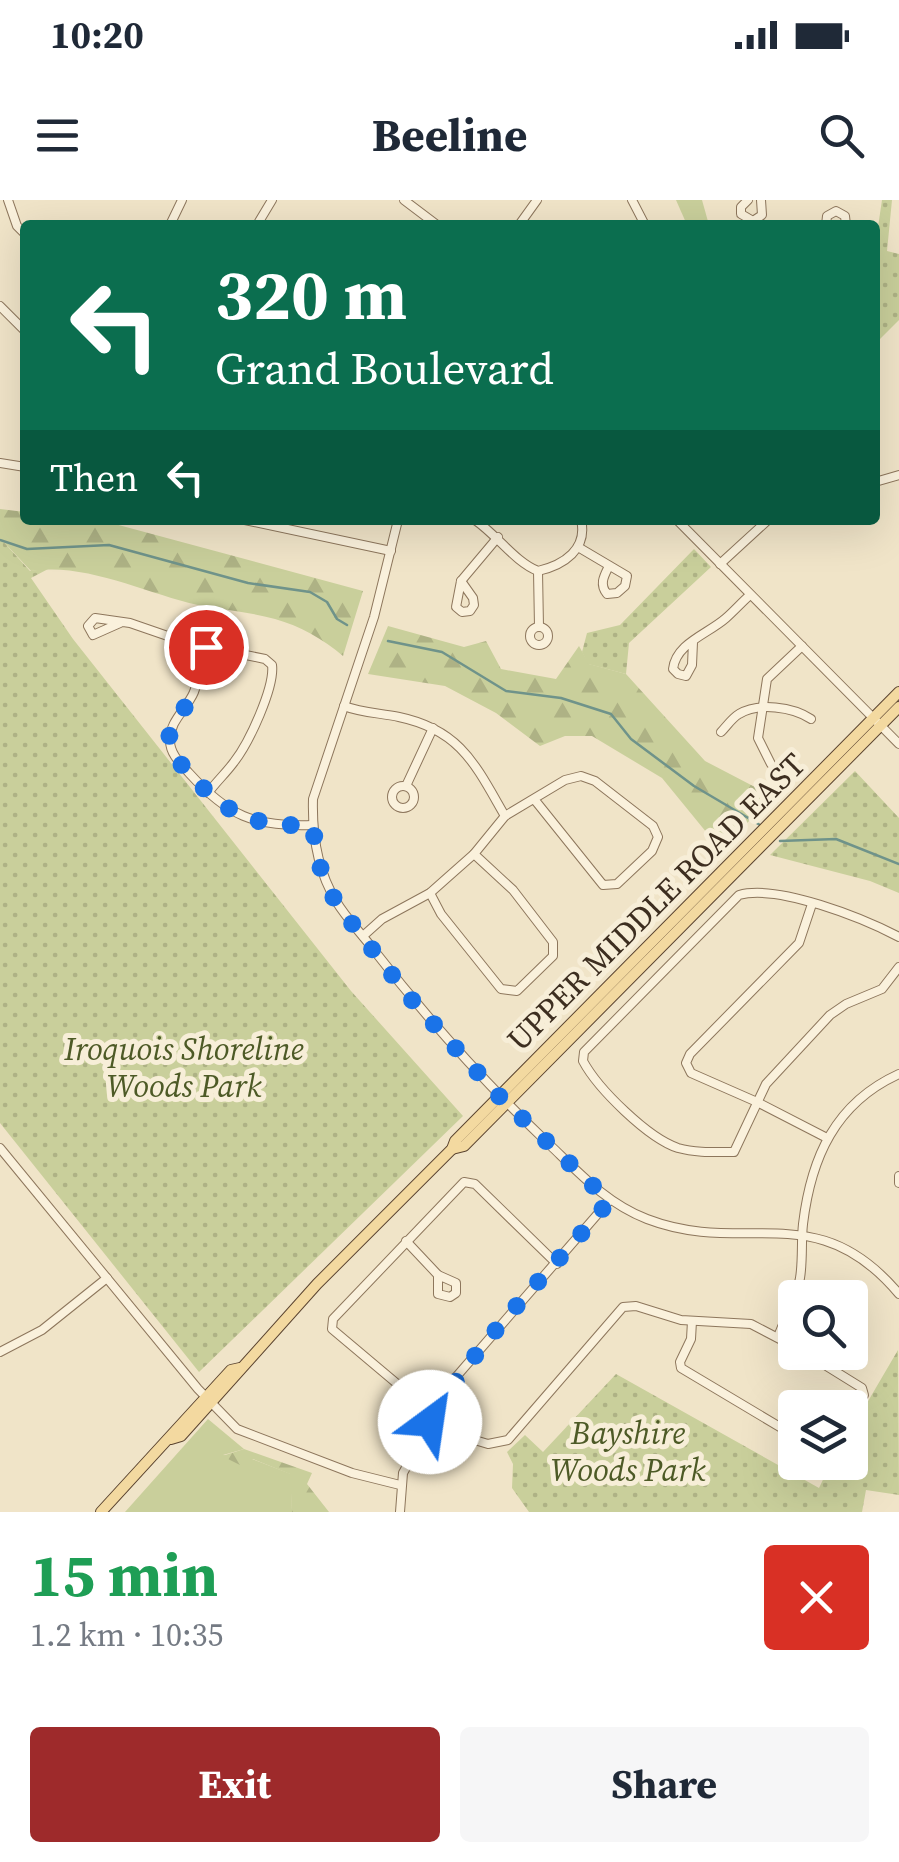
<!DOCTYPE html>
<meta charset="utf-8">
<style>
:root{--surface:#fff;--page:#f6f6f7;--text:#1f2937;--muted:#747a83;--accent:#9e2a2b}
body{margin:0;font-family:"Source Serif 4",serif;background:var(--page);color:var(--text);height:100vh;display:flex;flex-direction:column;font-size:38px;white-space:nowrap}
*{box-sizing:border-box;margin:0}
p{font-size:32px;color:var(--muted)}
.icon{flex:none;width:55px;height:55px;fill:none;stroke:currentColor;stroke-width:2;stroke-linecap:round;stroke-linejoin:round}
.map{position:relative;height:1312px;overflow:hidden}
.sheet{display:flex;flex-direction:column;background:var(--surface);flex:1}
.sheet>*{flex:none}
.hud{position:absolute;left:20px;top:20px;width:860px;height:305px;border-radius:10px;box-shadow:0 10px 40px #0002;background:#0b6e4f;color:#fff;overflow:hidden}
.tools{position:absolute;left:778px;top:1080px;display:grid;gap:20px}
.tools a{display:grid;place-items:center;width:90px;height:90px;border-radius:10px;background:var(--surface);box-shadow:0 10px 40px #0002;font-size:50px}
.pin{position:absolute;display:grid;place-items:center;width:85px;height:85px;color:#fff;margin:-42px;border:5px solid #fff;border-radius:50%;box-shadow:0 2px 10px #0007}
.me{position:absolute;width:110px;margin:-55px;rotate:31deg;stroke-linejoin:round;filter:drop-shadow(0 0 8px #0008)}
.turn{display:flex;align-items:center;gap:35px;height:210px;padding:0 30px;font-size:45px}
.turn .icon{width:130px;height:130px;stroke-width:2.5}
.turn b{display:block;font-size:70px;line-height:85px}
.then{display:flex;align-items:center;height:95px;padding:0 30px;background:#0003;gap:20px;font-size:38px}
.round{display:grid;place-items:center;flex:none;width:105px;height:105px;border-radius:10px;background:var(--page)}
.overview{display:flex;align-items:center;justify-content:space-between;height:170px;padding:0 30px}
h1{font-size:60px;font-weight:700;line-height:75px;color:#1e9e55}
.primary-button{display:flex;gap:20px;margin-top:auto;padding:20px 30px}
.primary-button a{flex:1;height:115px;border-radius:10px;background:var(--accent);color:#fff;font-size:40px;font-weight:700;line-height:115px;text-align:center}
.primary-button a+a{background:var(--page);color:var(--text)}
.status{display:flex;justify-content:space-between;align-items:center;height:70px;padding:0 50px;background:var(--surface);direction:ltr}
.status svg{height:28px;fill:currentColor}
header{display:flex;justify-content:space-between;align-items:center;height:130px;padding:0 30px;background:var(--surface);font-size:45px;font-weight:700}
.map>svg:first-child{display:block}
.grass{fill:#c9cf9b}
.forest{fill:url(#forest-firs)}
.park{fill:url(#park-dots)}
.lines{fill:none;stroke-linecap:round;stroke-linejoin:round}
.stream{stroke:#6f938a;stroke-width:2.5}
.minor-casing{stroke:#8d765c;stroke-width:10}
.major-casing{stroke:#5b4430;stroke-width:12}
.minor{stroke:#faf1dc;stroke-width:8}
.major{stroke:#f3d9a0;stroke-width:10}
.route{stroke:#1a73e8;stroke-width:18;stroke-dasharray:0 32.4}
.labels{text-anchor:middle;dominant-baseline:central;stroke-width:10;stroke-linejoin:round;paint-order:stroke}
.street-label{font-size:32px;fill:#3d2e20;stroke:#f7eed8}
.park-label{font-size:32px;font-style:italic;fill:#4d5a26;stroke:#f7eed8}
</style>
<div class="status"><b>10:20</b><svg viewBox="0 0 49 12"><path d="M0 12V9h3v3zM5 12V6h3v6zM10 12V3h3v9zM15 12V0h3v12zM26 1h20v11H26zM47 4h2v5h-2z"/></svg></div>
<header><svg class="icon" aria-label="menu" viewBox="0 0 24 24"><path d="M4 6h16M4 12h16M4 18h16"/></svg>Beeline<svg class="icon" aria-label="search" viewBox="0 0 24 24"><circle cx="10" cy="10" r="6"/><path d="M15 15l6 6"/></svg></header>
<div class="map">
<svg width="899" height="1312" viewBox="0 0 899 1312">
<defs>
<pattern id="forest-firs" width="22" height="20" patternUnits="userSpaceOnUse" patternTransform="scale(2.5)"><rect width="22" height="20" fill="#c9cf9b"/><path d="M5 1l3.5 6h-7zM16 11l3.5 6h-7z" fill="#aeb285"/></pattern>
<pattern id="park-dots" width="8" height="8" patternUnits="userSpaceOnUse" patternTransform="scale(2.5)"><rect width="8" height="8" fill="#c9cf9b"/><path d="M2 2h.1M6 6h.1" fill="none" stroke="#aeb285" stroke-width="1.8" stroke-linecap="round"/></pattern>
</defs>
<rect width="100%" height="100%" fill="#f0e4c8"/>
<path class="grass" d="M 208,1219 L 244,1249 L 223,1255 L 252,1259 L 291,1274 L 292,1312 L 125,1312 Z"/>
<g class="forest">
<path d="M 676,0 L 702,0 L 709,25 L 687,25 Z"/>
<path d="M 0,309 L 25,312 L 25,320 L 100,320 L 363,391 L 343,456 C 323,439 300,426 275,419 C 250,412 223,410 198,405 C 145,393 85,362 31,371 L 0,338 Z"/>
<path d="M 388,426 L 464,447 L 486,441 L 501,469 L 556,479 L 579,446 L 589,464 L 626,474 L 705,561 L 774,597 L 720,649 L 662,578 L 592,536 L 565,536 L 540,546 L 496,513 L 445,486 L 368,474 Z"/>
<path d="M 244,1249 L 312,1273 L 307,1284 L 329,1312 L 292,1312 L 290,1274 L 253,1259 L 240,1265 L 222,1256 Z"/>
</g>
<g class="park">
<path d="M 882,0 L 892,0 L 887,51 L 899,54 L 899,120 L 875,144 L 875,47 Z"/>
<path d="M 0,338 L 30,371 L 50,368 L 31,378 L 73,439 L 351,791 L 463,916 L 199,1172 L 0,923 Z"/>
<path d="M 694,349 L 711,367 L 629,443 L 626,474 L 588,464 L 582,452 L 587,433 L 620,425 Z"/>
<path d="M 855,571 L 899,618 L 899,693 L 870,681 L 770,655 Z"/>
<path d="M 898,1150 L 899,1295 L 866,1290 L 862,1312 L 529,1312 L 512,1288 L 513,1264 L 507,1252 L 525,1235 L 543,1252 L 616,1174 L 819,1288 L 831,1263 L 850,1262 L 850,1232 Z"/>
</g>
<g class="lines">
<g class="stream">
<path d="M 0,340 L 27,349 L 109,345 L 248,383 L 310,392 L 327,402 L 337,419 L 347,425"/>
<path d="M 388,441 L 442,452 L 506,491 L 561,498 L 611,514 L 631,539 L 694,586 L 760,625"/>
<path d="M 780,641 L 836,639 L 899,664"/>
</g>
<g class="minor-casing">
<g id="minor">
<path d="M 8,0 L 17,26 L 25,34"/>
<path d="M 404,0 L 437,25"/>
<path d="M 632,0 L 645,25"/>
<path d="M 748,0 L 741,7 L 741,14 L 753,21 L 762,15 L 761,0"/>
<path d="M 170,25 L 182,0"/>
<path d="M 257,25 L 272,0"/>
<path d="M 519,25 L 537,0"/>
<path d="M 826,25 L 827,16 L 836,11 L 845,16 L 846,25"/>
<path d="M 0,106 L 25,131"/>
<path d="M 0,263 L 25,267"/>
<path d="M 875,282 L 899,275"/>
<path d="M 245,320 L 391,351"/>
<path d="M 398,320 L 374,417 L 313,599 C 312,634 317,670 336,701 C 346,718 361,733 373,749 C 428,820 486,884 551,946 C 581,975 608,1004 647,1019 C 746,1057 816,995 899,1094"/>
<path d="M 475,320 C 497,335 515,362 538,371 C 564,365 588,349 581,320"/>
<path d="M 677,320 L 899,544"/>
<path d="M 578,347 L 627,376 L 625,386 L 617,393 L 607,394 C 599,384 604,376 609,366"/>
<path d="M 720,364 L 768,320"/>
<path d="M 538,371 L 539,427"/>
<path d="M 461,381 L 473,398 L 474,405 L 470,411 L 462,412 L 456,407 Z"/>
<path d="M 461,381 L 498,337"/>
<path d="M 120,423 L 93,435 L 88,426 L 95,418 L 130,423 L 188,443 L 265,459 L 272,465 C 275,487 249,543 234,562 C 226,573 216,582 208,593"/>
<circle cx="539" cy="436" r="9"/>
<path d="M 693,442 L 692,465 L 686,476 L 678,474 L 673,469 C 676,443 708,434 726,418 C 734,411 742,402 750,395"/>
<path d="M 206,447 C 202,462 199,478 194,492 C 187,509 169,521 170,541 C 170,554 181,564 189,573 C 228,616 254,627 312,625"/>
<path d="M 344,506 C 362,513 381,513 399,517 C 461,530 476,566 505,616"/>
<path d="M 721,532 C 726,527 732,518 739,514 C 758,502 793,507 811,519"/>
<path d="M 771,564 L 758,538 L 767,479 L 802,446"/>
<path d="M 406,586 L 433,528"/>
<circle cx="403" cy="597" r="11"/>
<path d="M 430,693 L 441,714 L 501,789 L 517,791 L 553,756 L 553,742 L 513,690 L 474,654"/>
<path d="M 812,704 L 799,743 L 690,854 L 686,863 L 691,873 L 757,902 L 827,938"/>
<path d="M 363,736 L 382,719 L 430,693 L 448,677 L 474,654 L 505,616 L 565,580 L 581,576 L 595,581 L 653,626 L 658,637 L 652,651 L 617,684 L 603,685 L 534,599"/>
<path d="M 899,737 C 863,718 778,684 739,695 L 584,852 L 583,861 C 598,889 648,938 678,948 C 696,953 715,952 734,952 L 766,884 L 830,815 L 846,804 L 882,789 L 899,767"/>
<path d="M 0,948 L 198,1189 L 237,1229 L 352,1273 L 400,1285"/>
<path d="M 899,976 L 899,983"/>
<path d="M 406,1041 L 438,1075"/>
<path d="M 557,1064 L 475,984 L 464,982 L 333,1119 L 332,1129 L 458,1235 L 488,1244 L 508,1240 L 623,1107 L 636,1106 L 681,1120 L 751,1124 L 795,1147"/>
<path d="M 438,1075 L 456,1083 L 456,1093 L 450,1097 L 438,1094 Z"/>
<path d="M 692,1121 L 691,1139 L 680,1162 L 681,1168 L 795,1236"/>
<path d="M 778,1137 C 785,1117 797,1099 800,1078 C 803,1060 801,1042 803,1024 C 811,958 835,903 899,874"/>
<path d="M 0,1152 L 42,1130 L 107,1078"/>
<path d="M 804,1152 L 862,1188 L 864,1195 L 850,1219"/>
<path d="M 400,1312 L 403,1273 L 456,1177 L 609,1001"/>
</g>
</g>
<g class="major-casing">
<g id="major">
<path d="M 452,949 L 464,946 L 899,507"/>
<path d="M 171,1239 L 181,1236 L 317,1084 L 452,949 L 455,941 L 899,492"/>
<path d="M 101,1312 L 231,1170 L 240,1168"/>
</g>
</g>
<use href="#minor" class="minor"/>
<use href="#major" class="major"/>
</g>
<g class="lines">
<path class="route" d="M 206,447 C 202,462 199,478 194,492 C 187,509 169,521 169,541 C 170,554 181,564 189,573 C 228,616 254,627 312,625 L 321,670 L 336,703 L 411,799 L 499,896 L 609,1001 C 549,1074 478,1139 430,1222"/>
</g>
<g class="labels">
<g class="street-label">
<text transform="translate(656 702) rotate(-45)">UPPER MIDDLE ROAD EAST</text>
</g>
<g class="park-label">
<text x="184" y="849">Iroquois Shoreline<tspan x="184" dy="37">Woods Park</tspan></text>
<text x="628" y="1233">Bayshire<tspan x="628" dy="37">Woods Park</tspan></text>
</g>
</g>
</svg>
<div class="tools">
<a><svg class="icon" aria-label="search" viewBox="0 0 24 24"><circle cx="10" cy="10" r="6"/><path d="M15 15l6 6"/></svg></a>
<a><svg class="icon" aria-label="layers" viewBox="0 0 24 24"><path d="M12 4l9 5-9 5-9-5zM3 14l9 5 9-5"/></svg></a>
</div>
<div class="pin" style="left:206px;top:447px;background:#d93025"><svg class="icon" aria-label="arrive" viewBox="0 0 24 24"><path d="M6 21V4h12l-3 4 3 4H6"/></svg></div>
<svg class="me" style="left:430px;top:1222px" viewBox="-20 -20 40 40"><circle r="19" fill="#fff"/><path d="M0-13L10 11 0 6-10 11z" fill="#1a73e8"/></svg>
<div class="hud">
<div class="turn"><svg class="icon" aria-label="left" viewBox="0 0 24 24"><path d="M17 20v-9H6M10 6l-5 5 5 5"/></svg><div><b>320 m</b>Grand Boulevard</div></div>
<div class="then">Then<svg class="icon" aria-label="left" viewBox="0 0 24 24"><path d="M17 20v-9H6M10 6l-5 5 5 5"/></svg></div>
</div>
</div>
<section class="sheet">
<div class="overview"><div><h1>15 min</h1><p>1.2 km · 10:35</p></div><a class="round" style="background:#d93025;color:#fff"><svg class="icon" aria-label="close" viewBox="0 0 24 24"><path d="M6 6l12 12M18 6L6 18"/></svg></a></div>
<div class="primary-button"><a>Exit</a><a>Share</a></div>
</section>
